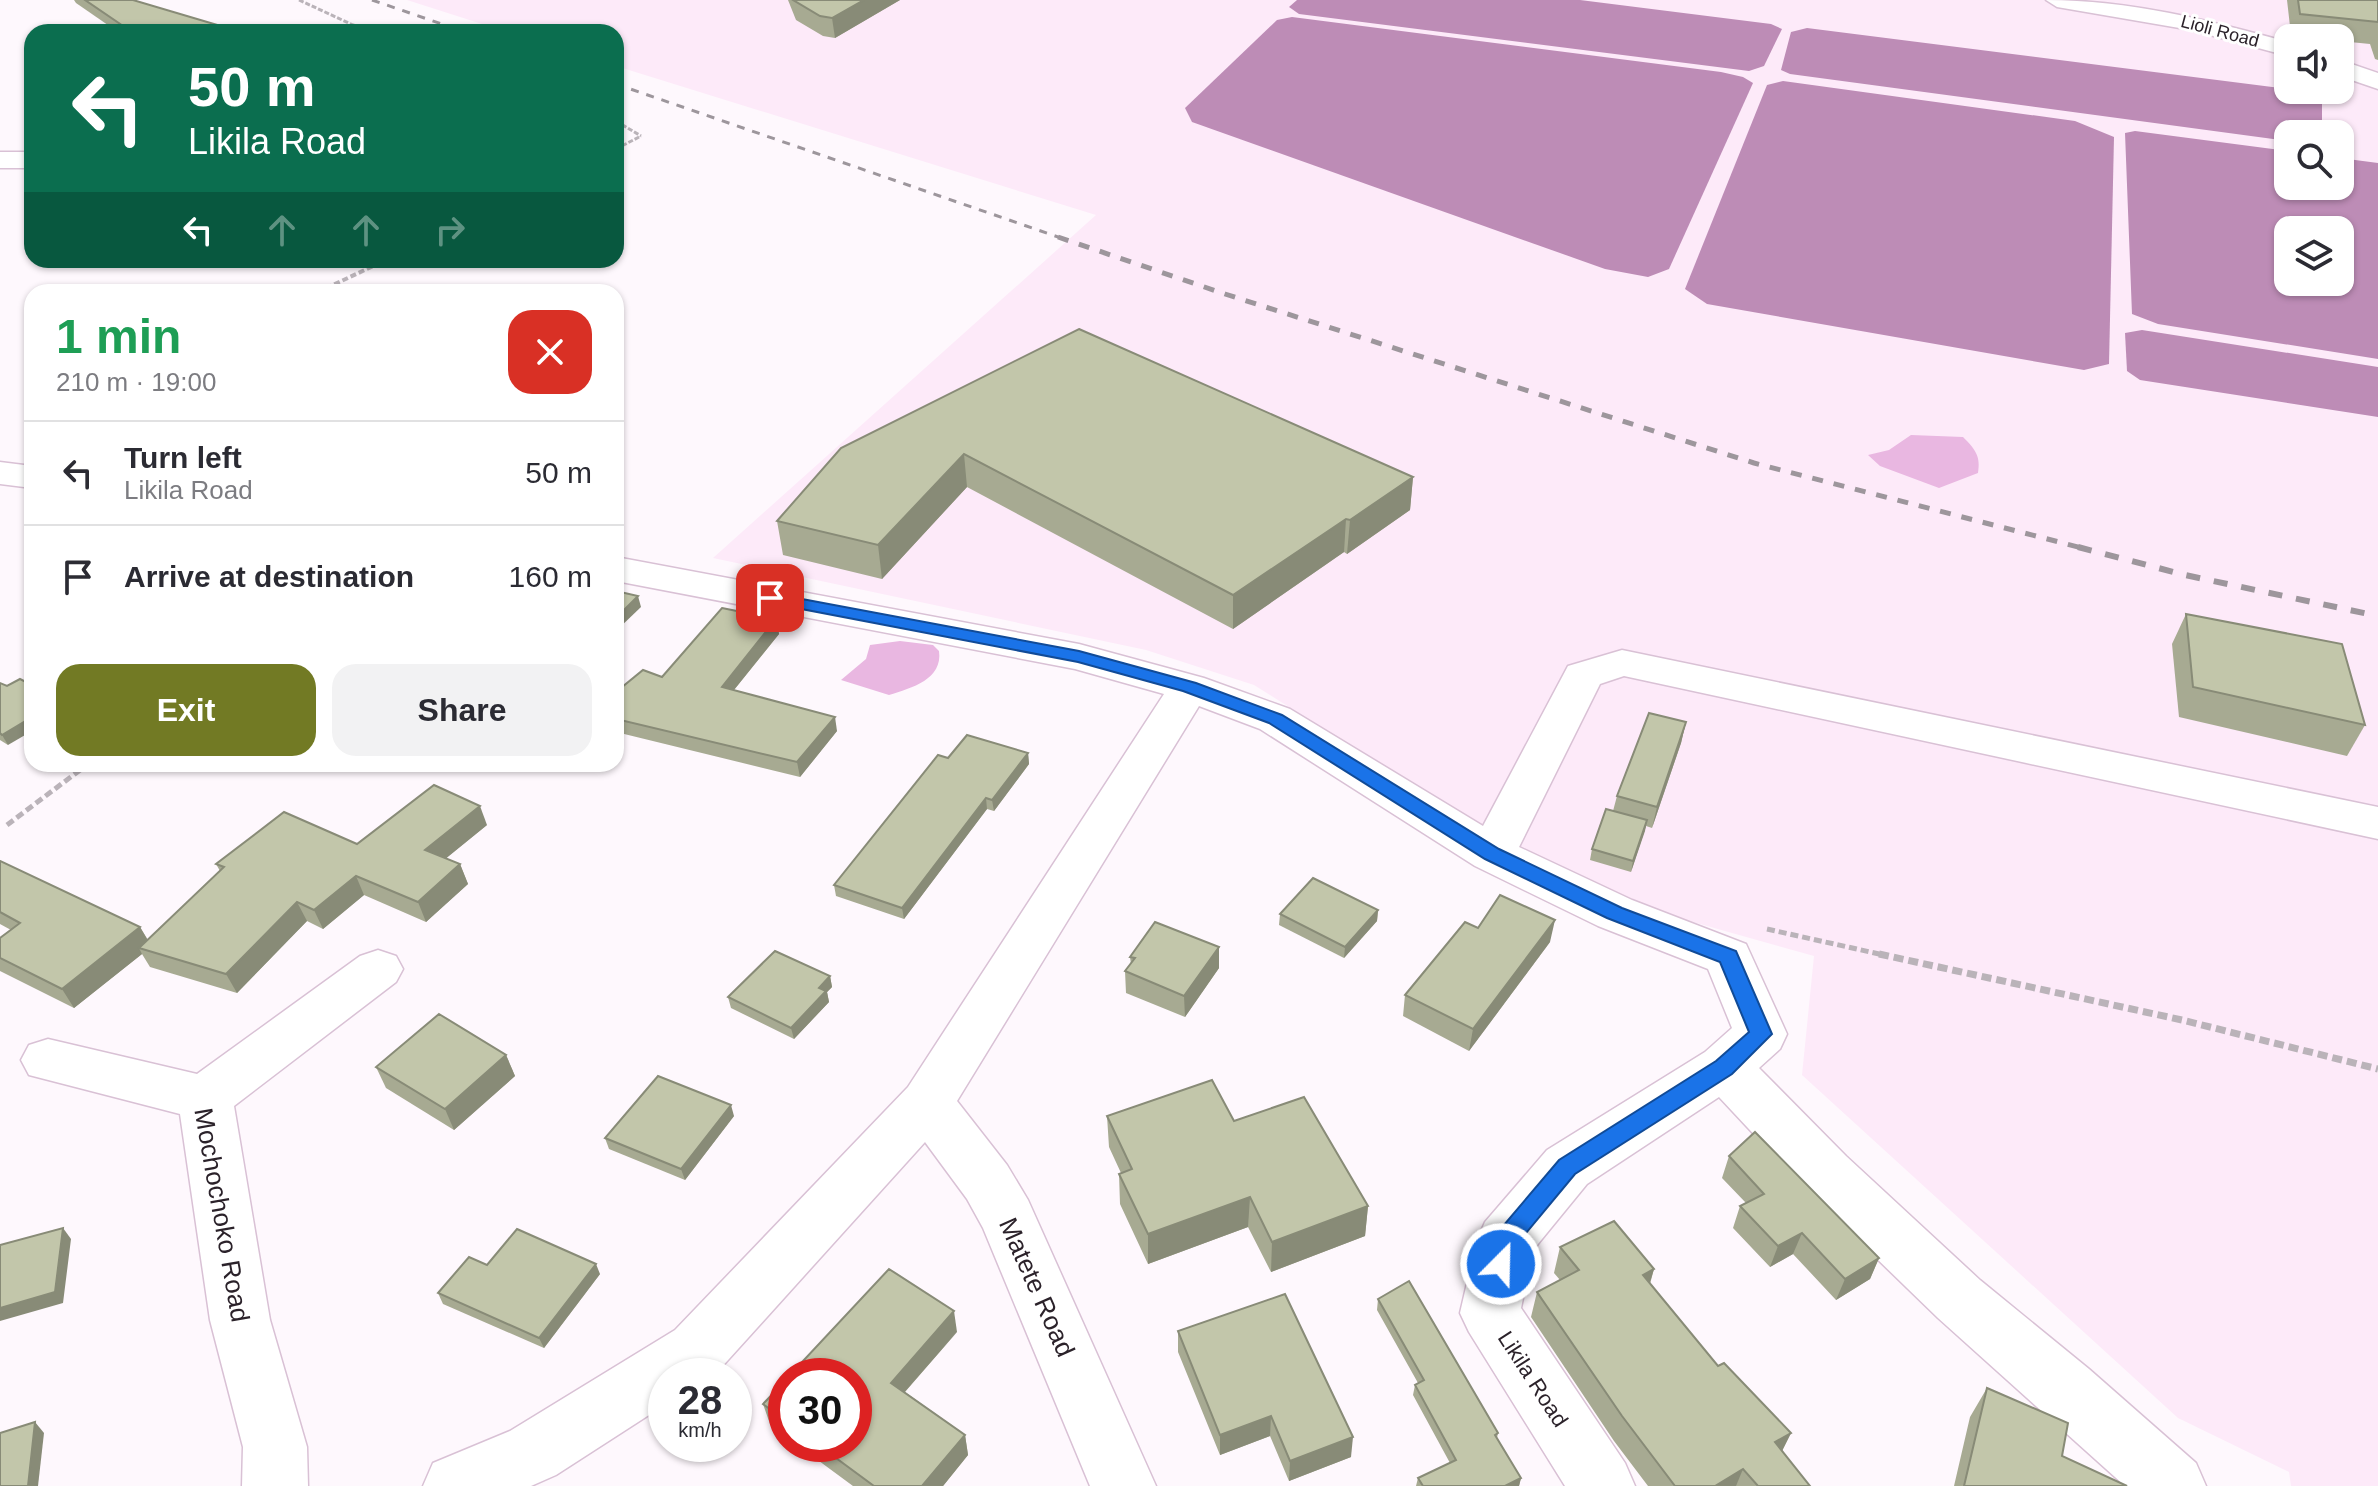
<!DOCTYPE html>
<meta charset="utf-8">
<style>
:root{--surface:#fff;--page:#f2f2f3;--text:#2b2b33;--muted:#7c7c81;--line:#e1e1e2;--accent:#727a24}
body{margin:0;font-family:Helvetica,sans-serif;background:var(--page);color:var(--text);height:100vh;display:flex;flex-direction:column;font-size:30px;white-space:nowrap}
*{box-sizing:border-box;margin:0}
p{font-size:26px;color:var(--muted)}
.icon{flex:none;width:44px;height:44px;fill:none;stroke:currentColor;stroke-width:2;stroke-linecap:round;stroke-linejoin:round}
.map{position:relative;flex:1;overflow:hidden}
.sheet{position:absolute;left:24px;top:284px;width:600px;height:488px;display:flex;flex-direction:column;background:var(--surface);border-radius:24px;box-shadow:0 2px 6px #0004}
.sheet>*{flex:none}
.hud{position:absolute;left:24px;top:24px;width:600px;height:244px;border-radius:24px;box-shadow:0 2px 6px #0004;background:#0b6e4f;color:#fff;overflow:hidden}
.tools{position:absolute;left:2274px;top:24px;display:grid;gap:16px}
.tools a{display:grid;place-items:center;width:80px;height:80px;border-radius:16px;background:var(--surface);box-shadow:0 2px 6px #0004;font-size:40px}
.speed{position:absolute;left:648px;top:1358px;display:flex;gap:16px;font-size:40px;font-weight:700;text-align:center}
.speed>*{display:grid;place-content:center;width:104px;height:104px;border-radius:50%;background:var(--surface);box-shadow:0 2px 6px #0004;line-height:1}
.speed small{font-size:20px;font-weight:400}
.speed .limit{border:12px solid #d22;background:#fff;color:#111}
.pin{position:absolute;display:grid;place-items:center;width:68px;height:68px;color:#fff;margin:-34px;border-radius:16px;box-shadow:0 4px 12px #0006}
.me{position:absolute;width:88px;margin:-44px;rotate:23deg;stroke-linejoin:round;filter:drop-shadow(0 0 6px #0008)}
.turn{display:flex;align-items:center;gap:28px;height:168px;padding:0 32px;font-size:36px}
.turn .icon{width:104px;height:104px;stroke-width:2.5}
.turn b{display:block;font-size:56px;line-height:68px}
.lanes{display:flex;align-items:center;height:76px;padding:0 32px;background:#0003;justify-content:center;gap:40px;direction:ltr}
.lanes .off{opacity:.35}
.round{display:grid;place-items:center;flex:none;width:84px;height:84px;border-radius:24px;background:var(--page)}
.headline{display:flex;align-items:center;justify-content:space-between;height:136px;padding:0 32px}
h1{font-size:48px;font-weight:600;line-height:60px;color:#1e9e55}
.cta{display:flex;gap:16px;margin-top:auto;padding:16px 32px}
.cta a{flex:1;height:92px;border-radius:24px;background:var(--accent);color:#fff;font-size:32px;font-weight:600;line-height:92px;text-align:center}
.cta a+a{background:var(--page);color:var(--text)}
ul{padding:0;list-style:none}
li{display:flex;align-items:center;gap:24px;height:104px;padding:0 32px;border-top:2px solid var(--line)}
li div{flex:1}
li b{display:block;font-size:30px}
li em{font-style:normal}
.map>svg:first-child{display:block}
.built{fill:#fdeaf9;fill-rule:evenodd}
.green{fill:#e9b7e1}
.water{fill:#bd8cb6;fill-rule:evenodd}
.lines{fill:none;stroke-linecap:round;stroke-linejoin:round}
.minor-casing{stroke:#d9c1d5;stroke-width:3}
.path-far3{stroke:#bab3b9;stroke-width:3;stroke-dasharray:5 2;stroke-linecap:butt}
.path-far2{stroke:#bab3b9;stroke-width:4;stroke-dasharray:6 3;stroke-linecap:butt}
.path-far1{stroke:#bab3b9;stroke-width:5;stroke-dasharray:8 4;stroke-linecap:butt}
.path{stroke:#bab3b9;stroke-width:7;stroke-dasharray:10 5;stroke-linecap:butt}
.minor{fill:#fff;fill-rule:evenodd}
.rail-far2{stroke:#9d969c;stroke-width:3;stroke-dasharray:8 8;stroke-linecap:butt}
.rail-far1{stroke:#9d969c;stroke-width:5;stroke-dasharray:11 11;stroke-linecap:butt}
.rail{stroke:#9d969c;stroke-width:6;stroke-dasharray:14 14;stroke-linecap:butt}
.wall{fill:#a7aa92}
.shaded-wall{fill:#888b77}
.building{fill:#c2c6aa;stroke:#888b77;stroke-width:2}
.route{fill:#1a73e8;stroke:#114b97;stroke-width:2}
.labels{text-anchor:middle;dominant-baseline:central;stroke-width:6;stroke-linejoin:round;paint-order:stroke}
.far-street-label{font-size:18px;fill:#2b222a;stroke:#fff}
.street-label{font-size:22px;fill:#2b222a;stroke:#fff}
.near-street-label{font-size:26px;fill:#2b222a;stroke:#fff}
</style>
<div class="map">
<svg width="2378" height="1486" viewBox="0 0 2378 1486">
<rect width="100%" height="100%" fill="#fef8fd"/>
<path class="built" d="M 407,0 L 2378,0 L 2378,1486 L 2291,1486 L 2289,1472 L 2178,1418 L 1802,1075 L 1814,956 L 1604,897 L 1537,863 L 1254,685 L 1146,650 L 713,558 L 1096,215 L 616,66 L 616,32 L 507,32 ZM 2288,38 L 2340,38 L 2340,90 L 2288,90 ZM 2288,134 L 2340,134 L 2340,186 L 2288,186 ZM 2288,230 L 2340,230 L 2340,282 L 2288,282 Z"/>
<g class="green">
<path d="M 1911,435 L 1963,437 C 1975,449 1981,456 1978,473 L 1939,488 L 1880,466 L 1868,455 L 1889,450 Z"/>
<path d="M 900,641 L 933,645 L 939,651 C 943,679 912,688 889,695 L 841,680 L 866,659 L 870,645 Z"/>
</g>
<g class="water">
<path d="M 1297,0 L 1580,0 L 1771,24 L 1782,29 L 1764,66 L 1749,71 L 1299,14 L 1289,7 Z"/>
<path d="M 1292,17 L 1721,72 L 1743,77 L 1753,83 L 1669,269 L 1648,277 L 1605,269 L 1192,122 L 1185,108 L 1277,20 Z"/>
<path d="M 1807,28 L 2304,91 L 2322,99 L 2322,134 L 2288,134 L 2288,141 L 1790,74 L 1781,70 L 1791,32 Z"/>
<path d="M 1783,81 L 2075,121 L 2114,137 L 2109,364 L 2084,370 L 1707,304 L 1685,289 L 1767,85 Z"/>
<path d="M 2135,131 L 2288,151 L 2288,186 L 2340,186 L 2340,158 L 2378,163 L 2378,359 L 2158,324 L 2132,314 L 2125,133 ZM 2340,230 L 2340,282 L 2288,282 L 2288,230 Z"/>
<path d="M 2142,330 L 2378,367 L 2378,417 L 2140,380 L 2127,371 L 2125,333 Z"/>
</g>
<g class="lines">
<g class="minor-casing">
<g id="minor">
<path d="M 2046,0 C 2129,0 2208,20 2288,42 L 2288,56 L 2191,30 L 2057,7 Z"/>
<path d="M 2340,60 L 2378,73 L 2378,89 L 2340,76 Z"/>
<rect x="0" y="152" width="32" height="16"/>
<path d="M 0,462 L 32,466 L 32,488 L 0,484 Z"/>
<path d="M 616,557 L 1079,644 L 1204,678 L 1290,709 L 1483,826 L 1568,666 L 1622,650 L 2378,807 L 2378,839 L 1624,676 L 1600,684 L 1519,847 L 1632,900 L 1746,944 L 1787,1034 L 1780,1049 L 1759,1068 L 1846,1156 L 1980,1280 L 2089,1369 L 2196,1463 L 2206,1486 L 2125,1486 L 1938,1318 L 1806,1190 L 1719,1097 L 1587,1184 L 1533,1250 L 1521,1308 L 1625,1463 L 1635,1486 L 1565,1486 L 1469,1332 L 1460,1313 L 1477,1240 L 1485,1222 L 1547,1150 L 1705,1052 L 1732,1028 L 1708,969 L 1598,926 L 1475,866 L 1260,729 L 1199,706 L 957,1101 L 1007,1165 L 1028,1200 L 1156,1486 L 1090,1486 L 983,1228 L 967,1199 L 925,1142 L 719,1370 L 710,1376 L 666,1376 L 666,1404 L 556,1475 L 531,1486 L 423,1486 L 433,1463 L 510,1431 L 675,1330 L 908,1087 L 1164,694 L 1075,669 L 616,581 Z"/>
<path d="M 378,950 L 396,956 L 403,969 L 396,982 L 234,1106 L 270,1320 L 307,1447 L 308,1486 L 242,1486 L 243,1447 L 210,1320 L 180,1114 L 29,1075 L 21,1060 L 29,1045 L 48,1039 L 197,1074 L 360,956 Z"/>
</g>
</g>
<g class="path-far3">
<path d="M 299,0 L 353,25 L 338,32"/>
<path d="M 353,25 L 376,32"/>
<path d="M 616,121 L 641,136"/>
<path d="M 616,149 L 641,136"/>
</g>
<path class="path-far2" d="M 318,292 L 386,260"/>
<g class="path-far1">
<path d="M 7,825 L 88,764"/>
<path d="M 1767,929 L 1888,956"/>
</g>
<path class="path" d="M 1879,954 L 2182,1020 L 2378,1069"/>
<use href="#minor" class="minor"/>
<g class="rail-far2">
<path d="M 372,0 L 465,32"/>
<path d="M 616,84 L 1064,239"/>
</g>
<path class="rail-far1" d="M 1058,237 L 1225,294 L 1754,463 L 2086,549"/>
<path class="rail" d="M 2078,547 L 2185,575 L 2378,616"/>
</g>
<g class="wall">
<path d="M 74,0 L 133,0 L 241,32 L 118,32 L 76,3 Z"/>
<path d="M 788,0 L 900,0 L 835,38 L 823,36 L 796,20 Z"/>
<path d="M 2287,0 L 2378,0 L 2378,60 L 2375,59 L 2370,44 L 2340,41 L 2340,38 L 2314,38 L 2291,35 Z"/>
<path d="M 841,448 L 1413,477 L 1410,510 L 1347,554 L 1344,552 L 1233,629 L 967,487 L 882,579 L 783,555 L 777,521 Z"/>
<path d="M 2186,614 L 2365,725 L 2347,756 L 2179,717 L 2172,644 Z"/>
<path d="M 776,619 L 779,634 L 734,690 L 837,731 L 800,777 L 616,732 L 616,692 L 662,677 Z"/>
<path d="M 0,683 L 8,745 L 0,740 Z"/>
<path d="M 1686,722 L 1681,743 L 1652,828 L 1646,826 L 1631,872 L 1590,860 L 1592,849 L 1613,811 L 1617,796 Z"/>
<path d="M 1028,753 L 1029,764 L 994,811 L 987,809 L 904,919 L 836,896 L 834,885 L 948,758 Z"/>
<path d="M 487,825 L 446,858 L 460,864 L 468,884 L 426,922 L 364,895 L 323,929 L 307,921 L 237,993 L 150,967 L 142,954 L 74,1008 L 0,971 L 0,938 L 11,930 L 0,924 L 0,861 L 140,927 L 148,940 L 220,871 L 216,864 Z"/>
<path d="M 1378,910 L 1377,921 L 1344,958 L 1279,925 L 1280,914 Z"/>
<path d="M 1550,942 L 1469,1051 L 1403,1016 L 1405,995 Z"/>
<path d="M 1219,947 L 1219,968 L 1185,1017 L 1126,993 L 1125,971 L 1131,964 L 1130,957 Z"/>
<path d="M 830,976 L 832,987 L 827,992 L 829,1002 L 794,1039 L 731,1008 L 728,997 Z"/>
<path d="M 506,1055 L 515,1076 L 454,1130 L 386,1088 L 376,1067 Z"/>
<path d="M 734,1116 L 685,1180 L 609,1149 L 605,1138 Z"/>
<path d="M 1107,1116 L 1234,1121 L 1368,1206 L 1365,1236 L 1271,1272 L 1248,1227 L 1148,1264 L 1120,1204 L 1119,1174 L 1121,1173 L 1109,1147 Z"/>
<path d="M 1729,1156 L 1879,1258 L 1870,1279 L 1836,1300 L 1793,1254 L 1770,1267 L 1733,1228 L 1740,1206 L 1746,1203 L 1722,1178 Z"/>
<path d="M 1560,1247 L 1654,1269 L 1650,1284 L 1718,1366 L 1791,1433 L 1782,1451 L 1810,1486 L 1648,1486 L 1614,1441 L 1531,1317 L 1537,1292 L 1560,1280 L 1554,1273 Z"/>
<path d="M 600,1274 L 544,1348 L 443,1304 L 438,1293 Z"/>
<path d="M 1378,1299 L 1498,1433 L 1497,1438 L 1521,1478 L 1519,1486 L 1416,1486 L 1418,1478 L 1450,1463 L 1413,1395 L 1415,1385 L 1418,1383 L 1377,1310 Z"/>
<path d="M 1178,1331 L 1351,1457 L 1289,1481 L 1270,1436 L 1220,1455 L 1178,1352 Z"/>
<path d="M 957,1332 L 905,1392 L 965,1435 L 968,1455 L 943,1486 L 853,1486 L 796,1444 L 854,1444 Z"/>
<path d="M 786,1380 L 786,1436 L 770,1424 L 763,1404 Z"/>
<path d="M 1987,1388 L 2062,1456 L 2127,1486 L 1954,1486 L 1970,1417 Z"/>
</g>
<g class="shaded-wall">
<path d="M 864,0 L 900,0 L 835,38 L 832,18 Z"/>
<path d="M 964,454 L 967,487 L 882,579 L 878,545 Z"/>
<path d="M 1413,477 L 1410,510 L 1347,554 L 1350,520 Z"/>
<path d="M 1346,519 L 1344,552 L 1233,629 L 1233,595 Z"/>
<path d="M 638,596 L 641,607 L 616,631 L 616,618 Z"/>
<path d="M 776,619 L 779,634 L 725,701 L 722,687 Z"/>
<path d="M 32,717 L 32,731 L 8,745 L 2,735 Z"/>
<path d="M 835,717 L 837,731 L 800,777 L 797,762 Z"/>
<path d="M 1686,722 L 1681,743 L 1652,828 L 1657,807 Z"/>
<path d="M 1028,753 L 1029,764 L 994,811 L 992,800 Z"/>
<path d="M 986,798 L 987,809 L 904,919 L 902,908 Z"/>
<path d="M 480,806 L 487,825 L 433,869 L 425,850 Z"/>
<path d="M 1647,820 L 1645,831 L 1631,872 L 1633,861 Z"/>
<path d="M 460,864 L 468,884 L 426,922 L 418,902 Z"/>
<path d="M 356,876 L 364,895 L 323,929 L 314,910 Z"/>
<path d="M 297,902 L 307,921 L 237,993 L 226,974 Z"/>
<path d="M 1378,910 L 1377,921 L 1344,958 L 1345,947 Z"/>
<path d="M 1555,920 L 1550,942 L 1469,1051 L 1473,1029 Z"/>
<path d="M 140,927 L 151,946 L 139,948 L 142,954 L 74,1008 L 62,989 Z"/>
<path d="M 1219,947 L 1219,968 L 1185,1017 L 1184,996 Z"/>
<path d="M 830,976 L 832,987 L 827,992 L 829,1002 L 794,1039 L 791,1028 L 819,988 Z"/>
<path d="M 506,1055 L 515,1076 L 454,1130 L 445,1109 Z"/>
<path d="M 731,1105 L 734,1116 L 685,1180 L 681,1169 Z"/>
<path d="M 1250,1197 L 1248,1227 L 1148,1264 L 1148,1234 Z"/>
<path d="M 1368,1206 L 1365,1236 L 1271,1272 L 1272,1242 Z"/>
<path d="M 63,1228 L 71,1239 L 63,1303 L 0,1321 L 0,1308 Z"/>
<path d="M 1802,1233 L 1793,1254 L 1770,1267 L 1778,1246 Z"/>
<path d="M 1879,1258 L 1870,1279 L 1836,1300 L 1845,1279 Z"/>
<path d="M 596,1264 L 600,1274 L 544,1348 L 539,1338 Z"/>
<path d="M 1654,1269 L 1646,1295 L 1643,1275 Z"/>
<path d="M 954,1311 L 957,1332 L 895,1403 L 891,1383 Z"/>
<path d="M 1271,1416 L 1270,1436 L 1220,1455 L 1220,1435 Z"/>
<path d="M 35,1422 L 44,1433 L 38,1486 L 28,1486 Z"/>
<path d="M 1791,1433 L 1779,1457 L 1775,1442 Z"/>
<path d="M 965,1435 L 968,1455 L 943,1486 L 922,1486 Z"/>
<path d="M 1353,1437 L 1351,1457 L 1289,1481 L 1290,1461 Z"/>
<path d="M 1743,1469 L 1736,1486 L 1715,1486 Z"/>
<path d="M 1521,1478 L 1519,1486 L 1505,1486 Z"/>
</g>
<g class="building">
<path d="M 85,0 L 133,0 L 241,32 L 132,32 Z"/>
<path d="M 793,0 L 864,0 L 832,18 L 820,16 Z"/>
<path d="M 2298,0 L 2378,0 L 2378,22 L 2300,14 Z"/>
<path d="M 1079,329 L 1413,477 L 1350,520 L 1346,519 L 1233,595 L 964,454 L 878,545 L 777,521 L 841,448 Z"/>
<path d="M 616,591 L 638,596 L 616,618 Z"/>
<path d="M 722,608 L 776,619 L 722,687 L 835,717 L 797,762 L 616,719 L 616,692 L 643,670 L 662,677 Z"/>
<path d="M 2186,614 L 2342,644 L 2365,725 L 2193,687 Z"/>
<path d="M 20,679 L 32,685 L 32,717 L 2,735 L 0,733 L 0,683 L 7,686 Z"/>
<path d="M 1649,713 L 1686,722 L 1657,807 L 1617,796 Z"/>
<path d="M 967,735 L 1028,753 L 992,800 L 986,798 L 902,908 L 834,885 L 938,755 L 948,758 Z"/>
<path d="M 434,785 L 480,806 L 425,850 L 460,864 L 418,902 L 356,876 L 314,910 L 297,902 L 226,974 L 139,948 L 224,867 L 216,864 L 284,812 L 357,844 Z"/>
<path d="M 1606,809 L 1647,820 L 1633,861 L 1592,849 Z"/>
<path d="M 0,861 L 140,927 L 62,989 L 0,958 L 0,938 L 20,923 L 0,912 Z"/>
<path d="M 1313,878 L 1378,910 L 1345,947 L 1280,914 Z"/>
<path d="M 1500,895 L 1555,920 L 1473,1029 L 1405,995 L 1465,922 L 1478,928 Z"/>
<path d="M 1155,922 L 1219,947 L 1184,996 L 1125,971 L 1135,958 L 1130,957 Z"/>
<path d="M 775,951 L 830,976 L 819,988 L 826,991 L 791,1028 L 728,997 Z"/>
<path d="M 439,1014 L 506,1055 L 445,1109 L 376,1067 Z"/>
<path d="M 658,1076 L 731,1105 L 681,1169 L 605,1138 Z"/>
<path d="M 1212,1080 L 1234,1121 L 1304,1097 L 1368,1206 L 1272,1242 L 1250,1197 L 1148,1234 L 1119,1174 L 1132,1169 L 1107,1116 Z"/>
<path d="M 1755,1132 L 1879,1258 L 1845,1279 L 1802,1233 L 1778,1246 L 1740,1206 L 1764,1194 L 1729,1156 Z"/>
<path d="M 1614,1221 L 1654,1269 L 1643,1275 L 1718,1366 L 1724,1363 L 1791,1433 L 1775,1442 L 1810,1486 L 1758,1486 L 1743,1469 L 1715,1486 L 1675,1486 L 1622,1416 L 1537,1292 L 1579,1270 L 1560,1247 Z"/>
<path d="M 63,1228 L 55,1292 L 0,1308 L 0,1245 Z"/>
<path d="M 517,1229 L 596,1264 L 539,1338 L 438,1293 L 469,1257 L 487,1265 Z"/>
<path d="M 889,1269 L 954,1311 L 891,1383 L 965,1435 L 922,1486 L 874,1486 L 817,1444 L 854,1444 L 854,1376 L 789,1376 Z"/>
<path d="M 1409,1281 L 1498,1433 L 1495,1435 L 1521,1478 L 1505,1486 L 1423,1486 L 1418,1478 L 1456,1460 L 1415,1385 L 1424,1380 L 1378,1299 Z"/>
<path d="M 1285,1294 L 1353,1437 L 1290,1461 L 1271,1416 L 1220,1435 L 1178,1331 Z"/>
<path d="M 786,1380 L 786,1421 L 763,1404 Z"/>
<path d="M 1987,1388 L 2068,1423 L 2062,1456 L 2127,1486 L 1964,1486 Z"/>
<path d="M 35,1422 L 28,1486 L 0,1486 L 0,1433 Z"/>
</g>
<path class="route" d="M 770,593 L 1079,651 L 1196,683 L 1282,715 L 1499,849 L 1622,908 L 1736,951 L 1772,1034 L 1732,1074 L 1575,1174 L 1517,1244 L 1509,1272 L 1501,1275 L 1492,1272 L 1489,1264 L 1498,1232 L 1559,1160 L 1716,1061 L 1749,1032 L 1720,962 L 1607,918 L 1485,859 L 1269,723 L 1183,691 L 1078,662 L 765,602 L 762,598 L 765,595 Z"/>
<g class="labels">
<g class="far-street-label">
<text transform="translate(2220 31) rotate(15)">Lioli Road</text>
</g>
<g class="street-label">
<text transform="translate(1533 1379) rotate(57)">Likila Road</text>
</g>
<g class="near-street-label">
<text transform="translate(222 1215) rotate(80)">Mochochoko Road</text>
<text transform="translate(1037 1287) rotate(66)">Matete Road</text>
</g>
</g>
</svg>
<div class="tools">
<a><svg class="icon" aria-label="sound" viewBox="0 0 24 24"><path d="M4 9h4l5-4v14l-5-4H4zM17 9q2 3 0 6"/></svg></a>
<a><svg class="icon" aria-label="search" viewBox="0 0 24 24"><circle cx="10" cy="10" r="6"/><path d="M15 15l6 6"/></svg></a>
<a><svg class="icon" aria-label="layers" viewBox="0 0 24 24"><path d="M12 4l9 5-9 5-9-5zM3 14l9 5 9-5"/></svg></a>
</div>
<div class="speed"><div>28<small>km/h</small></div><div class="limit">30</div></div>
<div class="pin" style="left:770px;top:598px;background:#d93025"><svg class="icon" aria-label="arrive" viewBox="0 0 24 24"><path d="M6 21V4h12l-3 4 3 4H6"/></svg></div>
<svg class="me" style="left:1501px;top:1264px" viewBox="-20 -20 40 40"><circle r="17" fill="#1a73e8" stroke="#fff" stroke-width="3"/><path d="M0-11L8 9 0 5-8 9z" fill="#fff"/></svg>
<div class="hud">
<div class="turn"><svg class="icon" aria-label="left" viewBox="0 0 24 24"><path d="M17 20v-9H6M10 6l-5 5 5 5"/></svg><div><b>50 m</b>Likila Road</div></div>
<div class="lanes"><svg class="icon" aria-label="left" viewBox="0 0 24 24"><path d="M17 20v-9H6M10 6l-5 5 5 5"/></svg><svg class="icon off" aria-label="ahead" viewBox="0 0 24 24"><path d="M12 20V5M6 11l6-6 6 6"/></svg><svg class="icon off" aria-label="ahead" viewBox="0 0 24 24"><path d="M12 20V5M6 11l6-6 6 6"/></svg><svg class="icon off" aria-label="right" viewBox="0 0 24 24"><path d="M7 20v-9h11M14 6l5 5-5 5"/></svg></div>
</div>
<section class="sheet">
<div class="headline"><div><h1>1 min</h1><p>210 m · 19:00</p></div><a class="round" style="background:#d93025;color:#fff"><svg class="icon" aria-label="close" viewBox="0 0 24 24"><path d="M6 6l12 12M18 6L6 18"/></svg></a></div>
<ul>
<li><svg class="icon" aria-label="left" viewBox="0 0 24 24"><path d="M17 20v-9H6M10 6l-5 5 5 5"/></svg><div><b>Turn left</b><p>Likila Road</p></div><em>50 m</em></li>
<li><svg class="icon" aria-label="arrive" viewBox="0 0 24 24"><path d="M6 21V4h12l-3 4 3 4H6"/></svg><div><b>Arrive at destination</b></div><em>160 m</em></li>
</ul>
<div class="cta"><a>Exit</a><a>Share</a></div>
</section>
</div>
